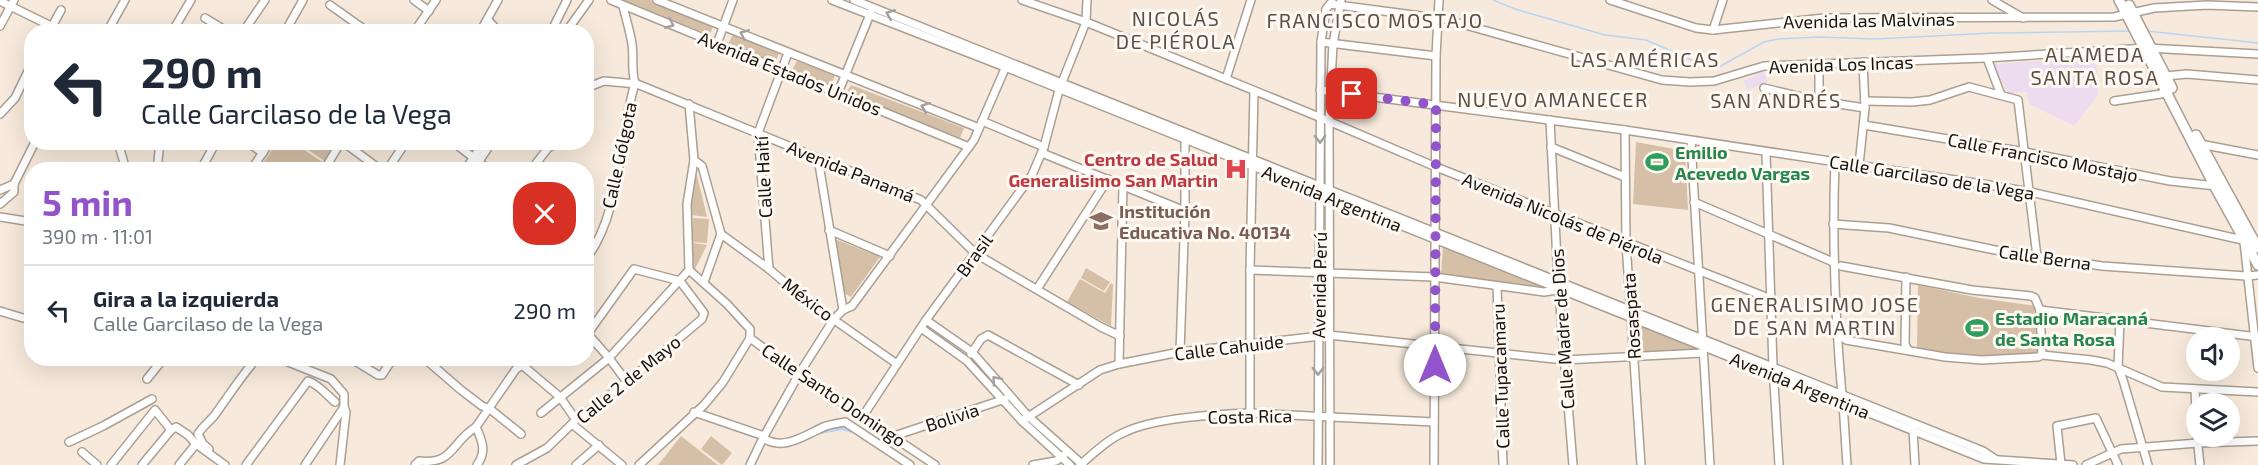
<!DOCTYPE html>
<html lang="es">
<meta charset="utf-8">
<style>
:root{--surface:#fff;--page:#f2f2f3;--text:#1f2937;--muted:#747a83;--line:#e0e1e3;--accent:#9154ca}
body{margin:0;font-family:"Exo 2",sans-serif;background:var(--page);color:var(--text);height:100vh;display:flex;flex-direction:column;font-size:22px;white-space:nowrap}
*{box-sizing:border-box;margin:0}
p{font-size:20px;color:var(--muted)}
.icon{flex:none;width:33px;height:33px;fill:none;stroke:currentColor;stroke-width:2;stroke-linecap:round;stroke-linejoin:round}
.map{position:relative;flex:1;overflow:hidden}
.side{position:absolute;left:24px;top:162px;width:570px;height:204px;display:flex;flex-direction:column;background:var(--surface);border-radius:24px;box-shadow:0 6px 24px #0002}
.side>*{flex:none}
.banner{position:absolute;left:24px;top:24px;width:570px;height:126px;border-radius:24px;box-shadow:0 6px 24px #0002;background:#fff;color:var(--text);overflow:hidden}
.controls{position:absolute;left:2186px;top:327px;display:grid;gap:12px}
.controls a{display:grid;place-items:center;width:54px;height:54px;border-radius:50%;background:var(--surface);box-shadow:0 6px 24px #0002;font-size:30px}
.pin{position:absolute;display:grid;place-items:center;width:51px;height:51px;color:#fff;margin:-26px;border-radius:12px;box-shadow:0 3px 9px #0006}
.me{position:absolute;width:66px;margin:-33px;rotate:0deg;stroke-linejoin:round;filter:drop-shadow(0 0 4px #0008)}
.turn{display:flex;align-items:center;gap:21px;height:126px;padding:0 18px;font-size:27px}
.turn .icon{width:78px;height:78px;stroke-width:2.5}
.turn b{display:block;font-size:42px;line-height:51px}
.round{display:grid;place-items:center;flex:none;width:63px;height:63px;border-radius:24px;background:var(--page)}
.overview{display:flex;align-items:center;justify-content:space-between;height:102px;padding:0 18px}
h1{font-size:36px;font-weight:700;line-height:45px;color:var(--accent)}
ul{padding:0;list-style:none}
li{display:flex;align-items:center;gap:18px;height:90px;padding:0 18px;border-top:2px solid var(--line)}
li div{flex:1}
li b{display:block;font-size:22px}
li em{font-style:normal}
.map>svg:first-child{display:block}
.industrial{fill:#eddcef}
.green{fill:#d5bfa6}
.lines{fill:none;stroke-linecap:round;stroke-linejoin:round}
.stream{stroke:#b8d5f5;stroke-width:1.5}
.canal{stroke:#b8d5f5;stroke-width:6}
.minor-casing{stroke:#ab9f92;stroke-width:10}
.major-casing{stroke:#ab9f92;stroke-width:12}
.minor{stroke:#fff;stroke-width:7}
.major{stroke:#fff;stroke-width:9}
.oneway{stroke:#a2a09e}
.route{stroke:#9154ca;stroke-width:10;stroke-dasharray:0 18}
.labels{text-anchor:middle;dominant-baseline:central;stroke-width:6;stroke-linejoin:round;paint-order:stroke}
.street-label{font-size:18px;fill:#16120d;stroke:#fef9f3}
.leisure-label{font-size:18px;font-weight:bold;fill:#27864d;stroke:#fef9f3;text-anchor:start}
.health-label{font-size:18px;font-weight:bold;fill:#be3a42;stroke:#fef9f3;text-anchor:end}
.education-label{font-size:18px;font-weight:bold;fill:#785e54;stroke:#fef9f3;text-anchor:start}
.neighbourhood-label{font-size:20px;letter-spacing:1.5px;fill:#5b5045;stroke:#fef9f3}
</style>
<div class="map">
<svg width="2258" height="465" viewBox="0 0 2258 465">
<rect width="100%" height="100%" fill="#f7eadc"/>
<g class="industrial">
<path d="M 2096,57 L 2098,95 L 2074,126 L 2029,104 L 2027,92 L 2008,93 L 1994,64 Z"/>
<path d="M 1764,71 L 1768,82 L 1747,90 L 1744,81 Z"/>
</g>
<g class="green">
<path d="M 621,0 L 650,0 L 713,26 L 710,35 Z"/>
<path d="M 733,35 L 779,53 L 775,64 L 728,44 Z"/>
<path d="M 797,61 L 835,75 L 831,86 L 792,70 Z"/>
<path d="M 851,85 L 964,128 L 960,138 L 846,93 Z"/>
<path d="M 339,142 L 326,162 L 298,143 Z"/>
<path d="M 1636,142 L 1685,151 L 1688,210 L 1633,204 Z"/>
<path d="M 277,143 L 294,143 L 324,163 L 320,169 L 258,170 Z"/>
<path d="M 692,171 L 696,171 L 707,217 L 691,215 Z"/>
<path d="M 693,218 L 709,219 L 707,243 L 691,242 Z"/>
<path d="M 835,239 L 880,257 L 851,297 L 844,293 Z"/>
<path d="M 688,242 L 707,245 L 695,269 L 685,262 Z"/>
<path d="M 1443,246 L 1546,286 L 1544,290 L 1441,275 Z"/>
<path d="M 1086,268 L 1110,282 L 1104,291 L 1081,278 Z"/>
<path d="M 1080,279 L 1105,293 L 1111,283 L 1113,285 L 1111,326 L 1067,302 Z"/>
<path d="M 1918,285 L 1979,298 L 2036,306 L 2038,357 L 1982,358 L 1917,350 Z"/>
<path d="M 1639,323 L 1698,349 L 1641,352 Z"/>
<path d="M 681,436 L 718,465 L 658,465 Z"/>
<path d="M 711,436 L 732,453 L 722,465 L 701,449 Z"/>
</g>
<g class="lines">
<g class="stream">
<path d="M 1493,0 L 1515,9 L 1605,35 L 1646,40 L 1701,64 L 1719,67 L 1764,42 L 1778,39 L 1819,37 L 1876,39 L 1992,33 L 2131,31"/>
<path d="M 2147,31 L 2258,43"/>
</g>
<path class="canal" d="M 819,431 L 842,427 L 853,430"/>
<g class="minor-casing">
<g id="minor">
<path d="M 414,0 L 429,11"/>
<path d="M 611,0 L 969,147"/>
<path d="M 657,0 L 979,128"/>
<path d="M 832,0 L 1005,67 L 1984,459 L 2073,465"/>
<path d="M 854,0 L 1983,451 L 1995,459"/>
<path d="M 1022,0 L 1086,22 L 1319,117 L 1436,167 L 1771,299"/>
<path d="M 1610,0 L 1696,28 L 1713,30 L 1824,18 L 2114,17 L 2154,8 L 2207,5 L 2258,7"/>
<path d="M 1992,0 L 2023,18"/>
<path d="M 0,1 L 51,26"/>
<path d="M 1330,4 L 1444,19 L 1662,80 L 1690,82 L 1714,81 L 1764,66 L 1985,58 L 2147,48 L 2258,54"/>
<path d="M 330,5 L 368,32"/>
<path d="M 623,6 C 626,19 630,31 632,44 C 634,58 631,70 635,83"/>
<path d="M 205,18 L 228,32"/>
<path d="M 488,20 L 499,32"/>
<path d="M 0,26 L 14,0"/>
<path d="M 1713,30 L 1723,0"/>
<path d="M 49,32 L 61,10"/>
<path d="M 107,32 L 125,0"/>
<path d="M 172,32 L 191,0"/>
<path d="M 243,32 L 265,0"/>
<path d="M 285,32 L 303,0"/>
<path d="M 414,32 L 436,0"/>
<path d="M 480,32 L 498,0"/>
<path d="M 551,32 L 567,0"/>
<path d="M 566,32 L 589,0"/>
<path d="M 1321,42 L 1436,56"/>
<path d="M 717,44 L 733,0"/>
<path d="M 1987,58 L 2001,95"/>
<path d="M 2166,76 L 2187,74 L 2258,80"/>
<path d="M 1226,79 L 1251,0"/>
<path d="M 586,88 L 604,81 L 637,84 L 921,200 L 976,254 L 1101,327 L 1120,336"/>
<path d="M 1764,88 L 1819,101 L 1865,108"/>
<path d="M 1320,90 L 1625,130 L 1989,185 L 2030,192 L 2247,241"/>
<path d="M 838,93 L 871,12"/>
<path d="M 1819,101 L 1819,63"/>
<path d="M 1865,101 L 1912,102 L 1930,100 L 1969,87 L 2018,100 L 2037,257"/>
<path d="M 2114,101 L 2161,94 L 2170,90"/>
<path d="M 0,114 L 15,98 L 32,63"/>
<path d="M 1550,120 L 1558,281 L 1573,465"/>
<path d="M 982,121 L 1044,147"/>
<path d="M 1864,125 L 2025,152 L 2170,181 L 2216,186"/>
<path d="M 1625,130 L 1626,243 L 1641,465"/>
<path d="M 1691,141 L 1710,465"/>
<path d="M 118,142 L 126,170"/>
<path d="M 247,142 L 263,153"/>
<path d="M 343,142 L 381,170"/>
<path d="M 453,142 L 474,158"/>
<path d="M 2199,146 L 2205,145 L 2258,155"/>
<path d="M 1551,147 L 1625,177"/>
<path d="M 1042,153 L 1185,211"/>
<path d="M 1766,153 L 1773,367 L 1779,465"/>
<path d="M 818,158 L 843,310"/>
<path d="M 694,160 L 702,166 L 721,234 L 704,282"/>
<path d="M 479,162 L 489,170"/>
<path d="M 1835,162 C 1832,240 1835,317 1842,395"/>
<path d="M 1859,165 L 1865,108 L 1863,62"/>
<path d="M 157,170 L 160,142"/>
<path d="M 202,170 L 204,164 L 216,142"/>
<path d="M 251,170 L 270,142"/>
<path d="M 324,170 L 341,142"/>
<path d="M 387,170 L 406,142"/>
<path d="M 465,170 L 484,142"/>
<path d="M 473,170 L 492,142"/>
<path d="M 531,170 L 548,148 L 558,142"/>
<path d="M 0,190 L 14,184"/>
<path d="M 1694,202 L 1833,262"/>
<path d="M 0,204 L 14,192 L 14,184 L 35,142"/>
<path d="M 0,217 L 32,222"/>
<path d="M 1833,224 L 1889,228 L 1995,250 L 2102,266 L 2246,276 L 2258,275"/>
<path d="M 829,230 L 890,256"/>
<path d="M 721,234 L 769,269 L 803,298 L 897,364"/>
<path d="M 2244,242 L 2258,368"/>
<path d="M 586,259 C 621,214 619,137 635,83"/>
<path d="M 30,263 L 32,257"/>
<path d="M 1841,266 L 1972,290 L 2031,296 L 2035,298 L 2040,310 L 2042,355"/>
<path d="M 769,269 L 758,133 L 788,53"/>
<path d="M 689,270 L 727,304 L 750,329 L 750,338"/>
<path d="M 1250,270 L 1434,277 L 1544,292 L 1557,290"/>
<path d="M 1906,277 L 1905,344 L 1908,350"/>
<path d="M 1497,286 L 1503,465"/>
<path d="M 1037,289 L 1108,179"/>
<path d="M 2040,310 L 2258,337"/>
<path d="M 0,311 L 23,318 L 32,317"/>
<path d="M 926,320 L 972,352 L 1028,416 L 1083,465"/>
<path d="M 2120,320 L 2118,367 L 2123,380 L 2148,465"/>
<path d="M 921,328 L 967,361 L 1022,421 L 1070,465"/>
<path d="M 1836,333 L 1846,340 L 1945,357 L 1982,360 L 2038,357 L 2042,355 L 2091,360 L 2107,363 L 2162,387 L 2258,392"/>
<path d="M 588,334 L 609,358 L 627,382"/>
<path d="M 586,336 L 634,269 L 680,281"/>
<path d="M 750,338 L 799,374 L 935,465"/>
<path d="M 1180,352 L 1185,211 L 1185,135"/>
<path d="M 971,354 L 981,339 L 988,335 L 1079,385"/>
<path d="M 278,358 L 331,379 L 344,394 L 344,407 L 305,465"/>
<path d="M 350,358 L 378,375 L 382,375 L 393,358"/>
<path d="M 424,358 L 461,390 L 482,406 L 490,409 L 521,434"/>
<path d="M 522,358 L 522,365 L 560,397 L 576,420"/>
<path d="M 1119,364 L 1123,185"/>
<path d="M 147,379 L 164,358"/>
<path d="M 2195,389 L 2196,412"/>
<path d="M 1843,403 L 1847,465"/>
<path d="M 694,412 L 764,436"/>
<path d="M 541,413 L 609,358 L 689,270 L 687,204 L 694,160 L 689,104"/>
<path d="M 1250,413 L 1250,270 L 1254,91"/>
<path d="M 863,416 L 926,320 L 1032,175 L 1044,147 L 1059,90 L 1086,22 L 1087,0"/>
<path d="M 1022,421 L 1100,370 L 1119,364 L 1180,352 L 1329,335 L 1564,360 L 1703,353"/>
<path d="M 572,424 L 622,465"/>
<path d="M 1913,429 L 1915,465"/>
<path d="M 894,436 L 1005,399"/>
<path d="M 2197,436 L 2200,465"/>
<path d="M 763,438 C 784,452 806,434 826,426 C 832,424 839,423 845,422 L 910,465"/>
<path d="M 69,442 L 103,426 L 152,399"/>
<path d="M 82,452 L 97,465"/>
<path d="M 208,452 L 209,449 L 203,444 L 198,434 C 202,427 209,422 214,416 C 228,397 241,376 257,358"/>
<path d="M 2061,464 L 2057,426 L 2096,418 L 2118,465"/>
<path d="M 111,465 L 155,410 L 171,430"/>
<path d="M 142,465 L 171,430 L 176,427 L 188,435 L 196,444 L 225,465"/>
<path d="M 179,465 L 196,444"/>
<path d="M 246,465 L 308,381 C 318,384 327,395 335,402"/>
<path d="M 340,465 L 346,412 L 344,407"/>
<path d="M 415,465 L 419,461 C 454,465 451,442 476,427"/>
<path d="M 477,465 C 487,452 482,440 476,427 L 516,369 L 522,365"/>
<path d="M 516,465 L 547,448 L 576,420 L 627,382 L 702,319 L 704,313 L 680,281"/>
<path d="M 576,465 L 599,445"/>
<path d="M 639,465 L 704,405 L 723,382 L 750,338"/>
<path d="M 750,465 L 763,438 L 799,374 L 834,319 L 843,310 L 852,306 L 974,140 L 1007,64"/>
<path d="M 1033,465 L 1056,461 L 1064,455"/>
<path d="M 1080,465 C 1094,453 1108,439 1125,432 C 1154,418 1217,414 1250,413 L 1434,422"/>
<path d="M 1318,465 L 1321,42 L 1326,9 L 1332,2"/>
<path d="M 1330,465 L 1329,121 L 1333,44 L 1341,0"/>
<path d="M 1434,465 L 1436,56 L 1439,0"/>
<path d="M 2086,465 L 2121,449 L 2198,443 L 2258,441"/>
</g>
</g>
<g class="major-casing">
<g id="major">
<path d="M 2119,0 L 2215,187 L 2258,265"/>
<path d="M 2129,5 L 2172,88"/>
<path d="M 2196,135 L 2258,248"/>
</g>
</g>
<use href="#minor" class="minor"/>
<use href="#major" class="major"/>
</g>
<defs><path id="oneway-chevron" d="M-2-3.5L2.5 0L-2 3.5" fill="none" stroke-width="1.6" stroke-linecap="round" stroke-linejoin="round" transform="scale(1.5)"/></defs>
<g class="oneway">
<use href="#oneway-chevron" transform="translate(890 14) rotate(-158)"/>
<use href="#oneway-chevron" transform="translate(670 24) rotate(23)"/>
<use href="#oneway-chevron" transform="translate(744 34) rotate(-157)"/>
<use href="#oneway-chevron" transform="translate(925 107) rotate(-159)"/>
<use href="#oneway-chevron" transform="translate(1320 139) rotate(89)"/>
<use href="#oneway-chevron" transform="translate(1318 371) rotate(90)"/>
<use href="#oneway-chevron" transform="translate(996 380) rotate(-130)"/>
</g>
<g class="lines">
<path class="route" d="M 1352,94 L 1436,105 L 1435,365"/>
</g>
<defs>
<g id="stadium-bare" transform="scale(1.8)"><path d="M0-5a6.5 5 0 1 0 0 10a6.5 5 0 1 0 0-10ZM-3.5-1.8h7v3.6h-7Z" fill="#2e9e5b" stroke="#fef9f3" stroke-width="2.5" paint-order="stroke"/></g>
<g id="hospital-bare" transform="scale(1.8)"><path d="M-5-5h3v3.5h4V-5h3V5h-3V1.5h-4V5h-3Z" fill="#e0444e" stroke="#fef9f3" stroke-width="2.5" paint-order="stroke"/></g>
<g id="school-bare" transform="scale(1.8)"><path d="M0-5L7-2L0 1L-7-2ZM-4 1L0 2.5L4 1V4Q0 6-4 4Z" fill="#8d6e63" stroke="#fef9f3" stroke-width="2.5" paint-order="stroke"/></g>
</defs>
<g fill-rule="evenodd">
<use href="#stadium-bare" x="1657" y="162"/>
<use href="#hospital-bare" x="1236" y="169"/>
<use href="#school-bare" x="1101" y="221"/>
<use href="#stadium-bare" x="1977" y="328"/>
</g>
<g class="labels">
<g class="street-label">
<text transform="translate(1869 20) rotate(-1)">Avenida las Malvinas</text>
<text transform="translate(1841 64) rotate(-2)">Avenida Los Incas</text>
<text transform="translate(790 73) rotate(22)">Avenida Estados Unidos</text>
<text transform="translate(619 155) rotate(-78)">Calle Gólgota</text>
<text transform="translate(2043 157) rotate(11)">Calle Francisco Mostajo</text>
<text transform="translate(851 171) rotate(22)">Avenida Panamá</text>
<text transform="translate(763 177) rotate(-93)">Calle Haití</text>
<text transform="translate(1932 177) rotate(9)">Calle Garcilaso de la Vega</text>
<text transform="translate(1332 198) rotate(22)">Avenida Argentina</text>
<text transform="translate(1563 218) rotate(22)">Avenida Nicolás de Piérola</text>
<text transform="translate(974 255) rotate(-54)">Brasil</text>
<text transform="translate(2045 257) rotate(8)">Calle Berna</text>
<text transform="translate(1319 285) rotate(-89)">Avenida Perú</text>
<text transform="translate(808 299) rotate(37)">México</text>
<text transform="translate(1631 316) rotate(-94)">Rosaspata</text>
<text transform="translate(1562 329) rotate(-94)">Calle Madre de Dios</text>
<text transform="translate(1229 347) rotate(-7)">Calle Cahuide</text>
<text transform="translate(1500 376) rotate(-92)">Calle Tupacamaru</text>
<text transform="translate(628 379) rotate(-39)">Calle 2 de Mayo</text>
<text transform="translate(1800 385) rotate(22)">Avenida Argentina</text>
<text transform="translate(834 395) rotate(34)">Calle Santo Domingo</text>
<text transform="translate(1250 416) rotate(-1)">Costa Rica</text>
<text transform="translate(952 417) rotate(-18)">Bolivia</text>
</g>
<g class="leisure-label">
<text x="1675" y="152">Emilio<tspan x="1675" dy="21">Acevedo Vargas</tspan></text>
<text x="1995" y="318">Estadio Maracaná<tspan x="1995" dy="21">de Santa Rosa</tspan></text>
</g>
<g class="health-label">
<text x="1218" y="159">Centro de Salud<tspan x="1218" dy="21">Generalisimo San Martin</tspan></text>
</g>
<g class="education-label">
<text x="1119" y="211">Institución<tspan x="1119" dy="21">Educativa No. 40134</tspan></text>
</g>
<g class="neighbourhood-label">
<text x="1176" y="18">NICOLÁS<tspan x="1176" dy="23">DE PIÉROLA</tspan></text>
<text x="1375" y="20">FRANCISCO MOSTAJO</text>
<text x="2095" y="54">ALAMEDA<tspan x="2095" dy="23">SANTA ROSA</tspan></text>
<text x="1645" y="59">LAS AMÉRICAS</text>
<text x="1553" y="99">NUEVO AMANECER</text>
<text x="1776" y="100">SAN ANDRÉS</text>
<text x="1815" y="304">GENERALISIMO JOSE<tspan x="1815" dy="23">DE SAN MARTIN</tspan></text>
</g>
</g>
</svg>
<div class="controls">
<a><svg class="icon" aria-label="sound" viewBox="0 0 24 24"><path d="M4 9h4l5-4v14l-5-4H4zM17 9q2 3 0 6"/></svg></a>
<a><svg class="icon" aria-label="layers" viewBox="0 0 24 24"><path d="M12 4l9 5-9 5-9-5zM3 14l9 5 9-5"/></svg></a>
</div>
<div class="pin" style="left:1352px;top:94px;background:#d93025"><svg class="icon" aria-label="arrive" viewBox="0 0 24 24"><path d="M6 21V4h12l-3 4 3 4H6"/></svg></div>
<svg class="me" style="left:1435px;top:365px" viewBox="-20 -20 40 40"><circle r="19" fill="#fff"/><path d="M0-13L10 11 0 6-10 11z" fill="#9154ca"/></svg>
<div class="banner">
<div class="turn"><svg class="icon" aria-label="left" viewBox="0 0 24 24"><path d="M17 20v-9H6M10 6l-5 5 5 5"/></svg><div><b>290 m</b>Calle Garcilaso de la Vega</div></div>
</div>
<section class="side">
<div class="overview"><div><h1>5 min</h1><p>390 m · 11:01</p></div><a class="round" style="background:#d93025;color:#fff"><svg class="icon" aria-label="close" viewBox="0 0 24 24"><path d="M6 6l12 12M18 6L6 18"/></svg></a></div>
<ul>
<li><svg class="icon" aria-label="left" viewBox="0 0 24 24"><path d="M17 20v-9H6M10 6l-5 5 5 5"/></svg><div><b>Gira a la izquierda</b><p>Calle Garcilaso de la Vega</p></div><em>290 m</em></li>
</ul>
</section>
</div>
